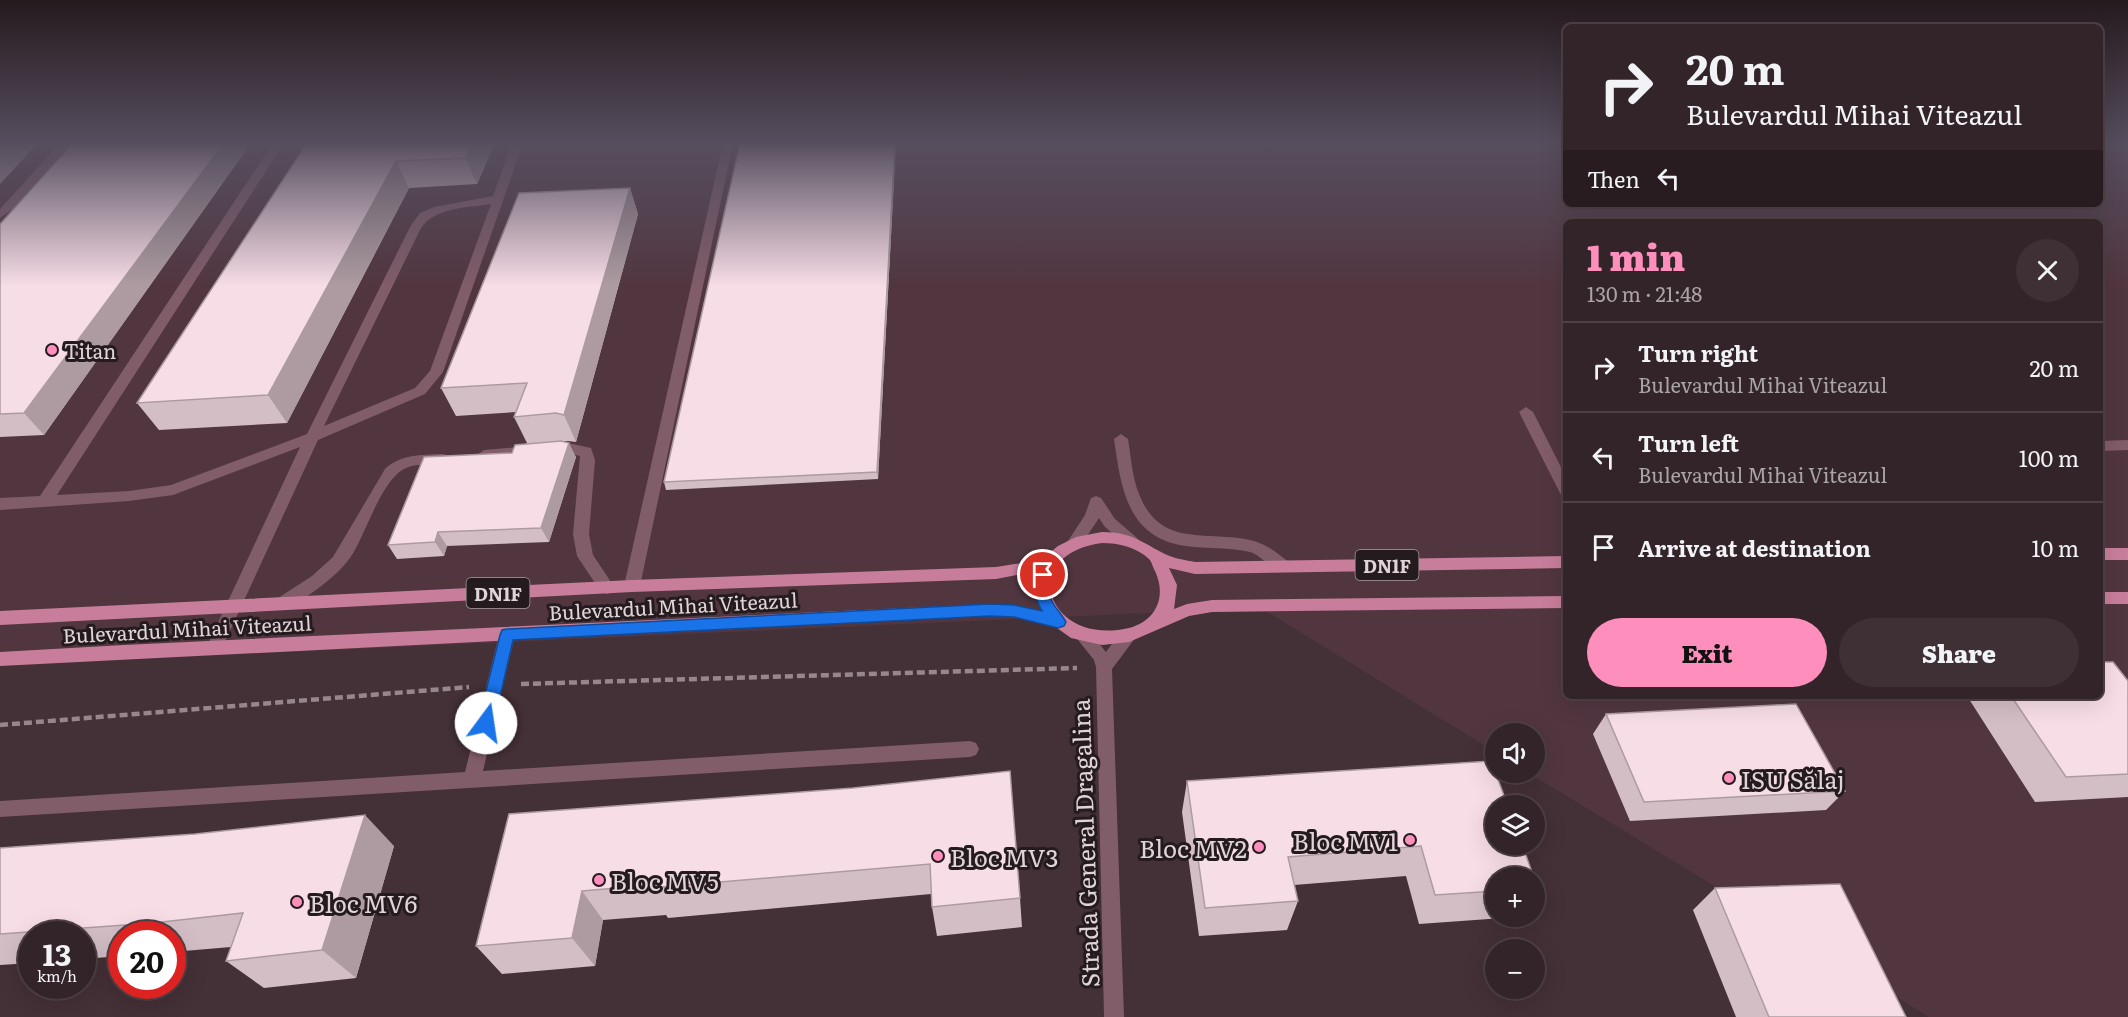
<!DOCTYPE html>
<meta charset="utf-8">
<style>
:root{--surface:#332429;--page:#3e3035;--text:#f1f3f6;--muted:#a9a4a8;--line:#4e4146;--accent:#fe8ebc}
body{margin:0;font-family:Literata,serif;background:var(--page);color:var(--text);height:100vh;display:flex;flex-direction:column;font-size:22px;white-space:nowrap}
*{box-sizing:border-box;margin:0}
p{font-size:20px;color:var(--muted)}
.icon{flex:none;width:33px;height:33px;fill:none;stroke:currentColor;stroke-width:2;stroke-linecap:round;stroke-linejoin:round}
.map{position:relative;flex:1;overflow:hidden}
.details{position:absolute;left:1563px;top:219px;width:540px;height:480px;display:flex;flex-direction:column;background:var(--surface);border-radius:9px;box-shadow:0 6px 24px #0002,0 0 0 2px var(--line)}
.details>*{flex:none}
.top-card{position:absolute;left:1563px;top:24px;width:540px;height:183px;border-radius:9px;box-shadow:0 6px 24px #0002,0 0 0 2px var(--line);background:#332429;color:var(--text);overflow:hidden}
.fabs{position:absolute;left:1485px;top:723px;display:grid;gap:12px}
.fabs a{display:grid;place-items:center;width:60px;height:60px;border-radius:50%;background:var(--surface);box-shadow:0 6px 24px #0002,0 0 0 2px var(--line);font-size:30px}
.speed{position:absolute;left:18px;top:921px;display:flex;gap:12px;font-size:30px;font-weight:700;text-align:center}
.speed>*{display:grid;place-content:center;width:78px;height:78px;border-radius:50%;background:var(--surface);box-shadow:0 6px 24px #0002,0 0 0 2px var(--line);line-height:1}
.speed small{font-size:15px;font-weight:400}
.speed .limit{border:9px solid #d22;background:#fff;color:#111}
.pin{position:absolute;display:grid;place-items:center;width:51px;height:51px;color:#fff;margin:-26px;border:3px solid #fff;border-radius:50%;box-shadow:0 2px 6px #0007}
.me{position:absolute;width:66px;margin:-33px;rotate:14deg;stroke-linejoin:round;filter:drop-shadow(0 0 4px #0008)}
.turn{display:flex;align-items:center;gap:21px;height:126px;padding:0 24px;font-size:27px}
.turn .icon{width:78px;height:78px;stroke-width:2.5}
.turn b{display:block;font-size:42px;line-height:51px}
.then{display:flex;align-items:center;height:57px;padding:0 24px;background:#0003;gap:12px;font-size:22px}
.round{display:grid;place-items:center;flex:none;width:63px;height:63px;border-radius:32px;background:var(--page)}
.head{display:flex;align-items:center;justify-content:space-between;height:102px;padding:0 24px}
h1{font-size:36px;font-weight:800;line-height:45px;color:var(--accent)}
.cta{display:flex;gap:12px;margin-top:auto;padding:12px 24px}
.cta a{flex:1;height:69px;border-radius:36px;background:var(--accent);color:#111;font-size:24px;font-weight:800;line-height:69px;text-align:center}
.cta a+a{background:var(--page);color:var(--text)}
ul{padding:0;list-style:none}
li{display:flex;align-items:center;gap:18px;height:90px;padding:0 24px;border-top:2px solid var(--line)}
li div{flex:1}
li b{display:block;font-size:22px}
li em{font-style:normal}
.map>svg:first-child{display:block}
.built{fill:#513640;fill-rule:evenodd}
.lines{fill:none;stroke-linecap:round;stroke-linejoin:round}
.path{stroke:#97878d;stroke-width:4.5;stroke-dasharray:8 4;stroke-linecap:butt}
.minor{fill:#815c69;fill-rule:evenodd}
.major{fill:#c87e9b;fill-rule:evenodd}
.wall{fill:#d4bec6}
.shaded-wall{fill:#ad9ba1}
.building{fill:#f7dde6;stroke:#ad9ba1;stroke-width:1.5}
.route{fill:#1a73e8;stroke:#114b97;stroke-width:1.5}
.poi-dot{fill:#fe8ebc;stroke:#241b1e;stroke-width:2}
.labels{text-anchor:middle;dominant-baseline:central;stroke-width:6;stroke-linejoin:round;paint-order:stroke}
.shield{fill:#241b1e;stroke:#a89ca1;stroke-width:1.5}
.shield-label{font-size:18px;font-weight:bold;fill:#e1d4d9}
.poi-label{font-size:20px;fill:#e1d4d9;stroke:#241b1e;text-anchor:start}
.street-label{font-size:20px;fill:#e1d4d9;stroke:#241b1e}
.near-poi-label{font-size:24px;fill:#e1d4d9;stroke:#241b1e;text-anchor:start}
.near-street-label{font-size:24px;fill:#e1d4d9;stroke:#241b1e}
</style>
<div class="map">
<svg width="2128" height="1017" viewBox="0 0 2128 1017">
<rect width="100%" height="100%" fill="#443037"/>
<path class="built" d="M 0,143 L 1566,143 L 1566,204 L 2100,204 L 2100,143 L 2128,143 L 2128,1017 L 1929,1017 L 1529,773 L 1534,772 L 1534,734 L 1496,734 L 1495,752 L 1261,608 L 0,665 ZM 1566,222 L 2100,222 L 2100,696 L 1566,696 Z"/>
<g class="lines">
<g class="path">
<path d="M 521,684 L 1077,668"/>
<path d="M 0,725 L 469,687"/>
</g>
<g class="minor">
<path d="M 60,143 L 71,143 L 17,206 L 0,218 L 0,209 Z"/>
<path d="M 273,143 L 284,143 L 57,495 L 129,491 L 171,485 L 307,434 L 411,225 L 420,213 L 434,207 L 493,196 L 512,143 L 523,143 L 443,372 L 425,394 L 318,440 L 223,646 L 221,651 L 215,653 L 209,651 L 207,646 L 300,447 L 173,495 L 129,501 L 0,510 L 0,498 L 40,496 ZM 491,204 L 430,371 L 415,388 L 324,426 L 421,228 C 436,207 466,208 491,204 Z"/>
<path d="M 723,143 L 733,143 L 640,586 L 638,590 L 632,592 L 626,590 L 624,586 Z"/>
<path d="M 1526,407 L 1533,412 L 1566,477 L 1566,496 L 1561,495 L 1559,491 L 1519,412 Z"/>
<path d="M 1121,434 L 1128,439 C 1131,457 1132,477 1139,494 C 1161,550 1208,529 1254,541 C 1268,545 1278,554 1290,563 L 1292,567 L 1290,571 C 1274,576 1264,556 1250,552 C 1230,547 1207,549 1186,546 C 1127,538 1121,488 1114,439 Z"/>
<path d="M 2128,440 L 2128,450 L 2100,451 L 2100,441 Z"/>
<path d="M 568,443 L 591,448 L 595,460 L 589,534 L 593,555 L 615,588 L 613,592 L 607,594 L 601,592 L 577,556 L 573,534 L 580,456 L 568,453 L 484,460 L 477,455 L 484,450 Z"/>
<path d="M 442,454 L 447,455 L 449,459 L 447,463 C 434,467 419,462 406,468 C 381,479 366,535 350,558 C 335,579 311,593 290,608 L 284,609 L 278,608 L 276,603 L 278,598 L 312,576 L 333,557 L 385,469 C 401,454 421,455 442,454 Z"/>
<path d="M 1096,496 L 1101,498 L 1115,519 L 1137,538 L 1140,542 L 1137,546 L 1127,546 L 1105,527 L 1099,518 L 1079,548 L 1069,548 L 1066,544 L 1085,515 L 1091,498 Z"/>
<path d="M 507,628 L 513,630 L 515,635 L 483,771 L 970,741 L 976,743 L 979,749 L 976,755 L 970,757 L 0,817 L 0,801 L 465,772 L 499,635 L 501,630 Z"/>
<path d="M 1082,628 L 1088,630 L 1106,652 C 1114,642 1121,628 1134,632 L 1136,637 L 1112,669 L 1124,1017 L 1104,1017 L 1096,667 L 1094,660 L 1074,635 L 1076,630 Z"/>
</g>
<g class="major">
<path d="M 1102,532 C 1133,532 1142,543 1167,555 C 1176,559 1186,560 1195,562 L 1566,556 L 1566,568 L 1195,574 L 1169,568 L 1177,585 L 1174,609 L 1187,604 L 1212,600 L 1566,596 L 1566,608 L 1212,612 L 1189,616 L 1129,642 L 1102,645 L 1071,638 L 1057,628 L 1014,617 L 990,616 L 0,666 L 0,652 L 124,645 L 990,604 L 1014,605 L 1044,612 L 1035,594 L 1037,571 L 996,579 L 632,592 L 0,625 L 0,611 L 632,580 L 996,567 L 1028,562 L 1047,555 L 1058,546 L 1076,537 ZM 1102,543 C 1119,543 1136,547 1149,559 C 1152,562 1153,568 1155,571 C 1168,599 1154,624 1124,629 C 1045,643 1018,554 1102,543 Z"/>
<rect x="2100" y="548" width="28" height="12"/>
<rect x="2100" y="592" width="28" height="12"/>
</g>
</g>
<g class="wall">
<path d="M 73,143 L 251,143 L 44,435 L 0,437 L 0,224 Z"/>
<path d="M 307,143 L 495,143 L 477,184 L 409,188 L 287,423 L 159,430 L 137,403 Z"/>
<path d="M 740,143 L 896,143 L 878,479 L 666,490 L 664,482 Z"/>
<path d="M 630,188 L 638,214 L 576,442 L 568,441 L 563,441 L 576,457 L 549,542 L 447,546 L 444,556 L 397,559 L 388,545 L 512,453 L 527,443 L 514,417 L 516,412 L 456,416 L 441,388 Z"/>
<path d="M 2128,681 L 2128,797 L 2035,802 L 1967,696 L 2100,696 Z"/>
<path d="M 1606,714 L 1845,791 L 1826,810 L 1630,821 L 1593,734 Z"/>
<path d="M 1491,761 L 1496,878 L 1496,916 L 1517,917 L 1419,924 L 1406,876 L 1294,885 L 1298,901 L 1287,930 L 1199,936 L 1182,812 L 1187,781 Z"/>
<path d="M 853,788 L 1020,898 L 1022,927 L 937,936 L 932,907 L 931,894 L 668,918 L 666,915 L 603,920 L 595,966 L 502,974 L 476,946 L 509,814 Z"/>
<path d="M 195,834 L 394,846 L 356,978 L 264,988 L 226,961 L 231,947 L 172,952 L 172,934 L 122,934 L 122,956 L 82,959 L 82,934 L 32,934 L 32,963 L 0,965 L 0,848 Z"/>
<path d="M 1715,888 L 1906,1017 L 1736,1017 L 1693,910 Z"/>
</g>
<g class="shaded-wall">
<path d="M 3,143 L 38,143 L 0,184 L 0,146 Z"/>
<path d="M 224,143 L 251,143 L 44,435 L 24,413 Z"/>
<path d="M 472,143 L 495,143 L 477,184 L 465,158 Z"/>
<path d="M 895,143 L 896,143 L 878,479 L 877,472 Z"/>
<path d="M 396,161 L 409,188 L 287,423 L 268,395 Z"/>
<path d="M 630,188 L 638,214 L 576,442 L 564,415 Z"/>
<path d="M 569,443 L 576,457 L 549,542 L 541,528 Z"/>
<path d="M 438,532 L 447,546 L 444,556 L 435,542 Z"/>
<path d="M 365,815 L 394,846 L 356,978 L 322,950 Z"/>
<path d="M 582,891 L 603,920 L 595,966 L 572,938 Z"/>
</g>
<g class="building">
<path d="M 73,143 L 224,143 L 24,413 L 0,414 L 0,224 Z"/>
<path d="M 307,143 L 472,143 L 465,158 L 396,161 L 268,395 L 137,403 Z"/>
<path d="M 740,143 L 895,143 L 877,472 L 664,482 Z"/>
<path d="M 630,188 L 564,415 L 556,413 L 514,417 L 527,383 L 441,388 L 519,193 Z"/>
<path d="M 561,441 L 569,443 L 541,528 L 438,532 L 435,542 L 388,545 L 424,457 L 512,453 L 515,445 Z"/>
<path d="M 2100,662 L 2113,662 L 2128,681 L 2128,774 L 2066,777 L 2011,696 L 2100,696 Z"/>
<path d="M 1796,704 L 1845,791 L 1644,802 L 1606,714 Z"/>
<path d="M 1491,761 L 1508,806 L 1496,806 L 1496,844 L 1522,844 L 1534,878 L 1496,878 L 1496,891 L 1435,895 L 1421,846 L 1288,857 L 1298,901 L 1205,908 L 1187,781 Z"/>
<path d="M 1010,771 L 1020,898 L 932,907 L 930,864 L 650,888 L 651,885 L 582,891 L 572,938 L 476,946 L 509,814 L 853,788 Z"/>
<path d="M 365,815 L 322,950 L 226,961 L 243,913 L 153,923 L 0,934 L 0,848 L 195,834 Z"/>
<path d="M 1534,879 L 1538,888 L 1534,888 Z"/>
<path d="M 1840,884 L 1906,1017 L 1769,1017 L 1715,888 Z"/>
</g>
<linearGradient id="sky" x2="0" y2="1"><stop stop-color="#251a1e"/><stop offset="0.5" stop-color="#564e5e"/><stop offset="1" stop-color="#564e5e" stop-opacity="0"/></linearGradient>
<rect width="2128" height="286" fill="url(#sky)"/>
<path class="route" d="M 1043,569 L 1048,571 C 1051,578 1048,583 1049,591 C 1050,604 1060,611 1066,622 L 1064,626 L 1058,628 L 1014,617 L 990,616 L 513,640 L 494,723 L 491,728 L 486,730 L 480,728 L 478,723 L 500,635 L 502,630 L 507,629 L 990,604 L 1014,605 L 1042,611 C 1035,599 1032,584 1038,571 Z"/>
<g class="poi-dot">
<circle cx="52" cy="350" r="6"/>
<circle cx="1729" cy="778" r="6"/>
<circle cx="1410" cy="840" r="6"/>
<circle cx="1259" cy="847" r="6"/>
<circle cx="938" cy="856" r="6"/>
<circle cx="599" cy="880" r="6"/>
<circle cx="297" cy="902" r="6"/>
</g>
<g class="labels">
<g class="shield">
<rect x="1355.5" y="550" width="63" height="30" rx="4.5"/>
<rect x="466.5" y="578" width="63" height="30" rx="4.5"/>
</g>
<g class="shield-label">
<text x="1387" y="565">DN1F</text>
<text x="498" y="593">DN1F</text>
</g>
<g class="poi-label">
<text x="64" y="350">Titan</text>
</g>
<g class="street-label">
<text transform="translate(673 605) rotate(-3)">Bulevardul Mihai Viteazul</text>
<text transform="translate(187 628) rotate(-3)">Bulevardul Mihai Viteazul</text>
</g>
<g class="near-poi-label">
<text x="1741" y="778">ISU Sălaj</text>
<text x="1398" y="840" text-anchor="end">Bloc MV1</text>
<text x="1247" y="847" text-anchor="end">Bloc MV2</text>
<text x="950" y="856">Bloc MV3</text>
<text x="611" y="880">Bloc MV5</text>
<text x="309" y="902">Bloc MV6</text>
</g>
<g class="near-street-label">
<text transform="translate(1084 843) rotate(-92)">Strada General Dragalina</text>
</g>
</g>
</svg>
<div class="fabs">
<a><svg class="icon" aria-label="sound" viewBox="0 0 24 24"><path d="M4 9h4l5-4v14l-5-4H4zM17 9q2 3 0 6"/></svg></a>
<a><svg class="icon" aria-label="layers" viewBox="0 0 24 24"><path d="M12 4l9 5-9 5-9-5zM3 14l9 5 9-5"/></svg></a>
<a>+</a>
<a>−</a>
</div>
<div class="speed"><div>13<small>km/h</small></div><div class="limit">20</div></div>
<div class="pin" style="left:1043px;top:575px;background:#d93025"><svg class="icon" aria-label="arrive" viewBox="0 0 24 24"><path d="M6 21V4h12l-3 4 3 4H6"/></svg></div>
<svg class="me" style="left:486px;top:723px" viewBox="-20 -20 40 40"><circle r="19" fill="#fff"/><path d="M0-13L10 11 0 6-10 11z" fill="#1a73e8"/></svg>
<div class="top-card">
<div class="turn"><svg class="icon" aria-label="right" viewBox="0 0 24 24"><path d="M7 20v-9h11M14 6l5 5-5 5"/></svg><div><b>20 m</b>Bulevardul Mihai Viteazul</div></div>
<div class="then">Then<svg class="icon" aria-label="left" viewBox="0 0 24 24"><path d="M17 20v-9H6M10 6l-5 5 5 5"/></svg></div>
</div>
<section class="details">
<div class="head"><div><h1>1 min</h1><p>130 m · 21:48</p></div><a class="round"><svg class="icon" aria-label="close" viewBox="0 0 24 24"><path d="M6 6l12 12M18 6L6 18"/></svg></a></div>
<ul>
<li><svg class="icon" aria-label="right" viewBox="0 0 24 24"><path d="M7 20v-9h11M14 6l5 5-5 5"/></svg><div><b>Turn right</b><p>Bulevardul Mihai Viteazul</p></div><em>20 m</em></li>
<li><svg class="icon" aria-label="left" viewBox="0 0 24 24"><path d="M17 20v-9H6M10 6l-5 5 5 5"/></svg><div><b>Turn left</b><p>Bulevardul Mihai Viteazul</p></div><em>100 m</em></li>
<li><svg class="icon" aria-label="arrive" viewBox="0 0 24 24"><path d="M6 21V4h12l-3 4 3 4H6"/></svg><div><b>Arrive at destination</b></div><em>10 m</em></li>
</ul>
<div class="cta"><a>Exit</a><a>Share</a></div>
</section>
</div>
